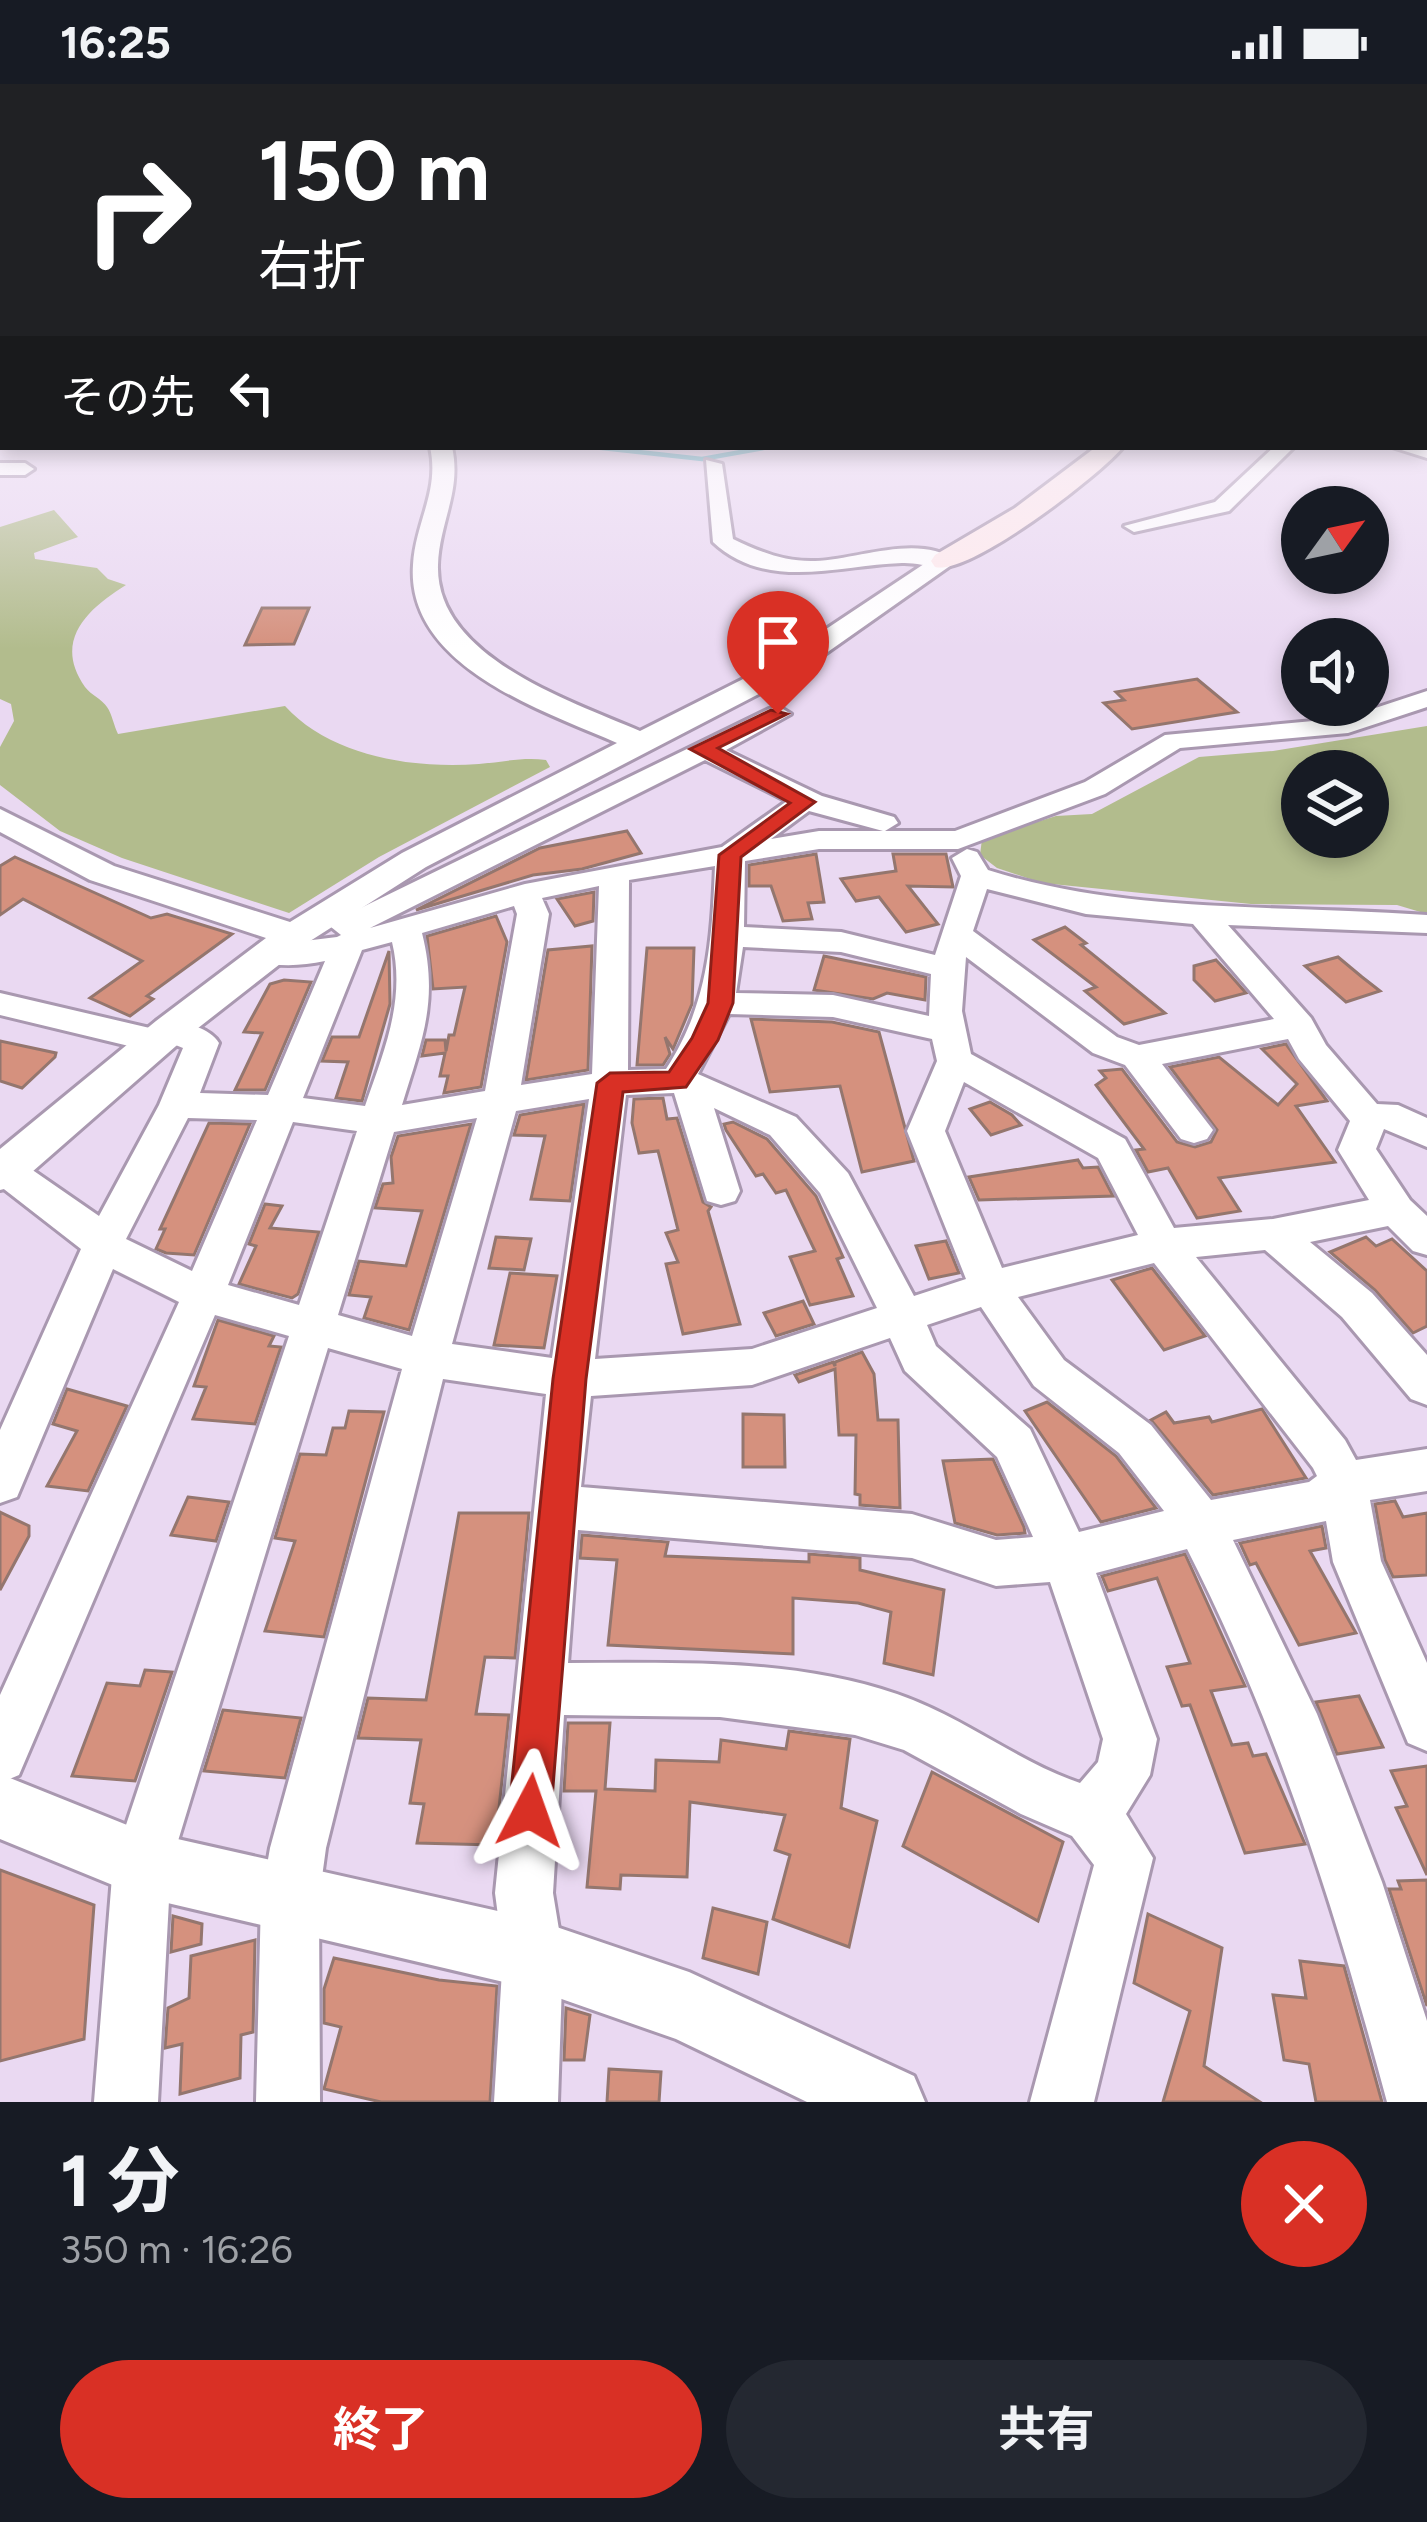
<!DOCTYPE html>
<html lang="ja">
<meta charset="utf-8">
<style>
:root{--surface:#171b24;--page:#242831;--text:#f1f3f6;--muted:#9ea1a6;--accent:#d93025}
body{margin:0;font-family:Figtree,"Noto Sans JP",sans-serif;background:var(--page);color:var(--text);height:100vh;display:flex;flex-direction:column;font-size:45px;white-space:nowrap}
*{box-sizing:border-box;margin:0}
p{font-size:39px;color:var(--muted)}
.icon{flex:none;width:66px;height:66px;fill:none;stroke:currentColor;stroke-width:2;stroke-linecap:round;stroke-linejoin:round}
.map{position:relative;height:2018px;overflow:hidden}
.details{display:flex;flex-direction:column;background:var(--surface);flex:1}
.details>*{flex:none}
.guide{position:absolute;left:0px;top:0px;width:1428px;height:366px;box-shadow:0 6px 18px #0003;background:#202124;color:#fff;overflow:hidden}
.needle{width:78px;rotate:57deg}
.fabs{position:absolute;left:1281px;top:402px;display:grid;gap:24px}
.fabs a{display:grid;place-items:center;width:108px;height:108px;border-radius:50%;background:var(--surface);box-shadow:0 6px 18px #0003;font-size:60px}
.pin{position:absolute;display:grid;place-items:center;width:102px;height:102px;color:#fff;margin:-123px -51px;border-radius:50% 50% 50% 0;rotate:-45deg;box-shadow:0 0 12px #0007}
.pin .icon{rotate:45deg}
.me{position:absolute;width:132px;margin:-66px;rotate:4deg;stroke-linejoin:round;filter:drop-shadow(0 0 9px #0008)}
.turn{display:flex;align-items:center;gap:42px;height:252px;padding:0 60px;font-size:54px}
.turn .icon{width:156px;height:156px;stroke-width:2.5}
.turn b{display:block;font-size:84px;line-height:102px}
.then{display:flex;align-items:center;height:114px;padding:0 60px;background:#0003;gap:24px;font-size:45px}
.round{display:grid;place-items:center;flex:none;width:126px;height:126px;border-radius:63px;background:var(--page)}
.head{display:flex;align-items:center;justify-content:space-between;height:204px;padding:0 60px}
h1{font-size:72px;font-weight:700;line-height:90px}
.action{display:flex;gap:24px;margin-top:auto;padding:24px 60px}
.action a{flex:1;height:138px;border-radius:72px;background:var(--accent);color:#fff;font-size:48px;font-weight:700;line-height:138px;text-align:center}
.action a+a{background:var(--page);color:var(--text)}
.status{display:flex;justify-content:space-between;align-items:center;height:84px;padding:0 60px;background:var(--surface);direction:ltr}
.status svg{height:33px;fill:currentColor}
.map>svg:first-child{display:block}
.green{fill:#b2bc8d;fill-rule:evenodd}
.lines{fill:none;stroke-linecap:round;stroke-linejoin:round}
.stream{stroke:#60b5c8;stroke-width:4.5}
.building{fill:#d5917e;stroke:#94766e;stroke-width:3}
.minor-casing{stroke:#a998b0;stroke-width:6}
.tertiary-casing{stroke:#a998b0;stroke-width:6}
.secondary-casing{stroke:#a998b0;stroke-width:6}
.minor{fill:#fff;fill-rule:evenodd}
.tertiary{fill:#fff;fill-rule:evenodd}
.secondary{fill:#ffeaec;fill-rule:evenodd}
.route{fill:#d93025;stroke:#8d1f18;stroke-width:3}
</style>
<div class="status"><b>16:25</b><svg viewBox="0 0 49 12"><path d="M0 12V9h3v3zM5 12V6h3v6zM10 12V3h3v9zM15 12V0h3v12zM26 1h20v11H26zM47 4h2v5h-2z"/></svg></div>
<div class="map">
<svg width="1427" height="2018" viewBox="0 0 1427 2018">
<rect width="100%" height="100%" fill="#ead9f2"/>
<g class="green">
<path d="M 54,426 L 78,453 L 34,469 L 35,475 L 97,484 L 108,495 L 126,501 C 89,524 52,556 85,603 C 91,611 102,615 107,623 C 112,630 114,642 118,650 L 285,622 C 331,673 415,685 479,680 C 502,678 523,673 546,676 L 550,683 L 379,773 L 289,829 L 122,774 L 60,747 L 0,701 L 0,663 L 14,637 L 11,620 L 0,615 L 0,443 Z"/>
<path d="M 1427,642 L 1427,830 L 1397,821 L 1251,820 L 1042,799 L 997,784 L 980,771 L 982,755 L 1056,732 L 1092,730 L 1199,673 L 1273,667 ZM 1302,687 L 1368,687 L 1368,753 L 1302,753 Z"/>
</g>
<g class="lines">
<path class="stream" d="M 593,363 L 702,375 L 769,363"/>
</g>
<g class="building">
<path d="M 262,524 L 309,524 L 294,560 L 245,561 Z"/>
<path d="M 1197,595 L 1237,628 L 1132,645 L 1104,619 L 1124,616 L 1116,608 Z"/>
<path d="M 627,747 L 641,769 L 582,785 L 533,791 L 416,826 L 540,764 Z"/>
<path d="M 816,770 L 824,818 L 808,819 L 812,835 L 783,837 L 771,802 L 749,802 L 749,781 Z"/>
<path d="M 893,770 L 946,770 L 953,803 L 908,802 L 938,840 L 906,848 L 879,813 L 856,817 L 841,795 L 896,787 Z"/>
<path d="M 15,773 L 151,834 L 167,830 L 232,850 L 147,912 L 153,915 L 130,932 L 90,914 L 142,877 L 23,815 L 0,831 L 0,782 Z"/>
<path d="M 594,808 L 593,837 L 575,842 L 557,815 Z"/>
<path d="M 496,832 L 507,858 L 481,1003 L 444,1009 L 448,992 L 440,992 L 445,969 L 422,972 L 426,956 L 445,956 L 446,967 L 449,951 L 454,951 L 465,903 L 433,905 L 427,852 Z"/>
<path d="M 1065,843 L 1086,859 L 1081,861 L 1165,929 L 1124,940 L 1085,907 L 1096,903 L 1034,856 Z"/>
<path d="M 592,862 L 588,986 L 526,996 L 548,866 Z"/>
<path d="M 647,864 L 694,864 L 692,920 L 673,965 L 665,953 L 670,970 L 663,981 L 637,981 Z"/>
<path d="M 389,867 L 390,920 L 362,1017 L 336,1014 L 348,978 L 322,977 L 332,953 L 359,953 Z"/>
<path d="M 824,872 L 926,893 L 925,916 L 887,909 L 873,915 L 814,906 Z"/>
<path d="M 1338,873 L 1362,893 L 1380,907 L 1346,918 L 1305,882 Z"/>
<path d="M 1216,876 L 1231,892 L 1246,909 L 1215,917 L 1194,896 L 1194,882 Z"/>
<path d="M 284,896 L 311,898 L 265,1006 L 235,1006 L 262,949 L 244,948 L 270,900 Z"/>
<path d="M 751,935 L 832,938 L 879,948 L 914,1077 L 862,1088 L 840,1002 L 770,1008 Z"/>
<path d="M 0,957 L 56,969 L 55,973 L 22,1004 L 0,997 Z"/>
<path d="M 1286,960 L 1327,1017 L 1296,1022 L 1335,1078 L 1219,1094 L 1240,1127 L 1197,1134 L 1168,1084 L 1148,1088 L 1136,1066 L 1144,1065 L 1096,1001 L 1106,994 L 1100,987 L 1122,985 L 1177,1058 L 1195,1063 L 1211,1058 L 1217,1046 L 1170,983 L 1219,973 L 1278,1021 L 1297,1000 L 1262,965 Z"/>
<path d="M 663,1014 L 667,1035 L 677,1034 L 703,1118 L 711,1123 L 708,1127 L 740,1240 L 683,1250 L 666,1180 L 678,1178 L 666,1149 L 678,1146 L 658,1067 L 639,1069 L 632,1039 L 634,1015 Z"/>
<path d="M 990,1018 L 1012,1031 L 1021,1041 L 991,1051 L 970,1025 Z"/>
<path d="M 584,1020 L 570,1117 L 531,1115 L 545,1052 L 514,1051 L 520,1031 Z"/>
<path d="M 733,1038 L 767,1055 L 816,1112 L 843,1173 L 837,1175 L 853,1212 L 810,1221 L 790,1173 L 815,1167 L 786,1106 L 776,1109 L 763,1090 L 756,1092 L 726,1046 L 724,1040 Z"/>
<path d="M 209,1039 L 250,1040 L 194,1171 L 166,1169 L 156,1165 L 165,1145 L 160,1145 Z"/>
<path d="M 471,1040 L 409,1246 L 364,1234 L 371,1213 L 349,1211 L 359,1177 L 406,1182 L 422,1127 L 375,1124 L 383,1100 L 393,1099 L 391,1073 L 398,1052 Z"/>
<path d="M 1078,1076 L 1083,1084 L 1098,1083 L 1113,1112 L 979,1116 L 969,1093 Z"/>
<path d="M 265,1120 L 282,1122 L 270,1144 L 319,1148 L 298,1210 L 292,1214 L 239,1200 L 256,1162 L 249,1160 Z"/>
<path d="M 496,1153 L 531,1155 L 524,1186 L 489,1184 Z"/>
<path d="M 1366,1153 L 1376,1162 L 1392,1155 L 1427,1187 L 1427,1242 L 1413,1249 L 1375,1206 L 1330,1168 Z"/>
<path d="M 946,1157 L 959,1189 L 929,1195 L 916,1162 Z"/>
<path d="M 1152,1184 L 1205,1252 L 1164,1266 L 1112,1196 Z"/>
<path d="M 510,1189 L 557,1192 L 544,1264 L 494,1261 Z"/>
<path d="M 803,1217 L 814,1240 L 776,1252 L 764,1229 Z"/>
<path d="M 218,1236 L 274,1252 L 269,1262 L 281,1263 L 255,1340 L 193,1335 L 206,1303 L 194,1302 Z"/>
<path d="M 862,1268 L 874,1290 L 878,1336 L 898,1336 L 900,1424 L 860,1421 L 860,1411 L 855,1410 L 856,1351 L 839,1351 L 835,1285 L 799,1298 L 795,1291 L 833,1278 L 835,1282 L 835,1278 Z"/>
<path d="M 67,1305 L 127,1322 L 88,1407 L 47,1402 L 77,1347 L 53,1340 Z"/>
<path d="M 1047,1318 L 1116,1372 L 1156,1424 L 1101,1438 L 1025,1327 Z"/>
<path d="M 1262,1325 L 1306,1394 L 1213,1411 L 1151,1336 L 1166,1328 L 1174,1339 L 1209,1333 L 1212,1338 Z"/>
<path d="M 349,1327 L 384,1328 L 324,1553 L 265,1547 L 295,1457 L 275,1454 L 300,1370 L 326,1371 L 333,1344 L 345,1344 Z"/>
<path d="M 743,1330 L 784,1331 L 785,1383 L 743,1383 Z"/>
<path d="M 993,1375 L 1024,1443 L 1025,1449 L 997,1451 L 955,1439 L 943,1377 Z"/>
<path d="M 188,1413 L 229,1418 L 216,1457 L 171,1451 Z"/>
<path d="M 1395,1417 L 1403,1433 L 1427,1429 L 1427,1491 L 1393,1493 L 1385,1476 L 1375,1420 Z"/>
<path d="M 0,1428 L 29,1442 L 29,1452 L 0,1506 Z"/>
<path d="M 459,1429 L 529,1429 L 515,1574 L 485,1573 L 476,1630 L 509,1631 L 495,1761 L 417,1759 L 424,1720 L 410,1719 L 421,1656 L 358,1654 L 368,1614 L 426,1616 Z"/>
<path d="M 1322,1442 L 1326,1464 L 1310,1467 L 1356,1549 L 1299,1561 L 1256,1479 L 1250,1481 L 1240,1459 Z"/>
<path d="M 582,1451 L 668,1458 L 665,1472 L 809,1478 L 809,1470 L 860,1474 L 860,1486 L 944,1506 L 933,1591 L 884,1579 L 891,1528 L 858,1519 L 793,1514 L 793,1570 L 608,1561 L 617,1476 L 580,1474 Z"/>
<path d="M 1185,1470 L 1245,1602 L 1211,1607 L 1232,1661 L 1248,1659 L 1253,1672 L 1266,1670 L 1305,1760 L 1245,1769 L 1190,1621 L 1182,1622 L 1167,1583 L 1190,1579 L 1157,1494 L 1108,1507 L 1102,1492 Z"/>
<path d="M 145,1586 L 172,1588 L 135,1697 L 72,1692 L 107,1599 L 140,1602 Z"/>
<path d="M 1359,1612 L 1383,1663 L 1337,1670 L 1316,1618 Z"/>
<path d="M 223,1626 L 301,1634 L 285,1694 L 204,1687 Z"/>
<path d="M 568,1639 L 610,1639 L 605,1705 L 655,1707 L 656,1676 L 719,1678 L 721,1656 L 786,1665 L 789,1647 L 850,1655 L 841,1724 L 877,1737 L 849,1863 L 773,1835 L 790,1771 L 775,1766 L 785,1731 L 690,1718 L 687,1793 L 621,1791 L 620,1805 L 587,1803 L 596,1707 L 564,1707 Z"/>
<path d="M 1427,1682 L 1427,1791 L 1396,1724 L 1407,1722 L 1391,1687 Z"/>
<path d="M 932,1688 L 1063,1758 L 1038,1837 L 903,1762 Z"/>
<path d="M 0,1786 L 94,1821 L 84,1955 L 0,1977 Z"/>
<path d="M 1427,1796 L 1427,1922 L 1389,1805 L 1401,1805 L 1398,1797 Z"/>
<path d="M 713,1824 L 767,1838 L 758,1890 L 703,1874 Z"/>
<path d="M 1148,1830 L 1222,1864 L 1204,1982 L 1260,2018 L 1163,2018 L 1190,1927 L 1134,1899 Z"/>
<path d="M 173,1832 L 202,1840 L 201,1860 L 171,1868 Z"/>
<path d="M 255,1856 L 253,1948 L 241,1951 L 240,1994 L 180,2010 L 182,1960 L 165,1964 L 168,1924 L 189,1914 L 191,1872 Z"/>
<path d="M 334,1874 L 439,1896 L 497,1902 L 490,2018 L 381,2018 L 324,2005 L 341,1943 L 324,1939 L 324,1905 Z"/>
<path d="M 1300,1877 L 1344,1882 L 1382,2018 L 1316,2018 L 1309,1980 L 1284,1976 L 1273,1911 L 1306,1914 Z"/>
<path d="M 566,1924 L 590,1931 L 584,1976 L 564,1976 Z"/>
<path d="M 609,1985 L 661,1988 L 659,2018 L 607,2018 Z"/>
</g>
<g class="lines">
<g class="minor-casing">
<g id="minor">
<path d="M 3,288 L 3,298 L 0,299 L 0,289 Z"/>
<path d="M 1427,296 L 1427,306 L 1425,307 L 1425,297 Z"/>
<path d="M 1274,363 L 1294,363 L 1229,427 L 1134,448 L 1124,442 L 1215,418 Z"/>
<path d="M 706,376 L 722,380 L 733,455 C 760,468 785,478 815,477 C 857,476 919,449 956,477 C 942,488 920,478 902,479 C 839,481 766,508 713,458 Z"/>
<path d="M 0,379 L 25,379 L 34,385 L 25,391 L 0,391 Z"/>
<path d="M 1427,607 L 1427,623 L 1348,649 L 1180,664 L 1105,710 L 958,765 L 819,765 L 745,777 L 744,843 L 841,848 L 935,871 L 961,792 L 952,774 L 967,765 L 977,768 L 988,786 C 1131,831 1279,820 1427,831 L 1427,849 L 1228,841 L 1311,934 L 1326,961 L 1377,1020 L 1398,1021 L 1427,1034 L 1427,1063 L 1384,1045 L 1376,1065 L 1410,1116 L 1427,1132 L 1427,1171 L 1413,1167 L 1388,1142 L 1310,1158 L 1372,1209 L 1427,1271 L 1427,1321 L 1411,1315 L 1342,1233 L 1265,1166 L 1196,1173 L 1345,1356 L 1356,1376 L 1427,1365 L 1427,1407 L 1370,1416 L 1381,1477 L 1427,1579 L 1427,1667 L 1408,1659 L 1333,1478 L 1326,1437 L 1233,1456 L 1317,1630 L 1382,1798 L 1427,1937 L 1427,2018 L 1387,2018 C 1336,1828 1277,1641 1187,1465 L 1096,1489 L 1157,1655 L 1150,1691 L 1126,1730 L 1153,1774 L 1094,2018 L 1030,2018 L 1094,1781 L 1072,1752 L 1021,1730 L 904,1666 L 855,1651 L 720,1633 L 564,1631 L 553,1809 L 563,1870 L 558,2018 L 494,2018 L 503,1870 L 495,1809 L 546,1310 L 443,1295 L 326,1764 L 319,1815 L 320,2018 L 256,2018 L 261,1815 L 270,1764 L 402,1285 L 328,1264 L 171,1780 L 158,2018 L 94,2018 L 113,1780 L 289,1252 L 215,1231 L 19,1691 L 0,1699 L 0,1611 L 179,1218 L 113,1185 L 17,1413 L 0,1419 L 0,1346 L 81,1165 L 0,1102 L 0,1073 L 18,1076 L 99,1132 L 159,1021 L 183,964 L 173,960 L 158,969 L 0,931 L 0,909 L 154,945 L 170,935 C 186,939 210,944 219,959 L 200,1009 L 268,1011 L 325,877 C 301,882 279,883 255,877 L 250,870 L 255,863 L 337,853 L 341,851 L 331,843 L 336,836 L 769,625 L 778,622 L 791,630 L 726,666 L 822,712 L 894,733 L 898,739 L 885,747 L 955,747 L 1085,698 L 1165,651 L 1345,634 ZM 705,676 L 787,717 L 722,763 L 525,800 L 370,844 ZM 809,727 L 883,747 L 819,747 L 771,755 ZM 715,782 C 712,857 708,921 666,985 L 628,986 L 629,796 ZM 599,802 L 592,990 L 521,1001 L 549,830 L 542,814 ZM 987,805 L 1086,830 L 1193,840 L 1274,935 L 1139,961 L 1117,953 L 973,847 ZM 514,822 L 517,830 L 485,1007 L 402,1021 C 422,956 439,917 422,849 ZM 392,858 C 406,916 384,967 365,1022 L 303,1014 L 362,866 ZM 743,863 L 841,868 L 931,890 L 929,932 L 833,911 L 736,909 ZM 966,873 L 1093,969 L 1125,981 L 1181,1055 L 1194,1059 L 1207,1055 L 1213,1046 L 1162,980 L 1288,955 L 1299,975 L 1350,1037 L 1338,1066 L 1369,1116 L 1273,1135 L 1174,1144 L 1125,1055 L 971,970 L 962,927 ZM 729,930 L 833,933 L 932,955 L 937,977 L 907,1047 L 966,1195 L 914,1212 L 848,1089 L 796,1033 L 698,990 ZM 964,998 L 1098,1074 L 1138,1151 L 1002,1184 L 945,1047 ZM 674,1009 L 707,1117 L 721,1121 L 735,1117 L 740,1107 L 714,1024 L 770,1051 L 820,1109 L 877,1224 L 752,1265 L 595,1275 L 626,1011 ZM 589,1015 L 552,1274 L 452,1260 L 516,1027 ZM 188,1034 L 257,1036 L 192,1187 L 126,1155 ZM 477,1034 L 412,1252 L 338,1231 L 394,1048 ZM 293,1038 L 357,1047 L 299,1221 L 228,1201 ZM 1154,1179 L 1313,1384 L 1317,1392 L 1309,1398 L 1211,1416 L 1151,1341 L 1064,1276 L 1018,1213 ZM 981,1223 L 1034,1302 L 1119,1369 L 1164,1427 L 1079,1448 L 1030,1345 L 936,1262 L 927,1241 ZM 890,1254 L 905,1287 L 997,1373 L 1033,1453 L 996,1456 L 912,1430 L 581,1403 L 591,1312 L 752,1301 ZM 578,1446 L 912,1474 L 996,1502 L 1050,1498 L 1103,1655 L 1098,1678 L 1080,1699 C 1016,1677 962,1632 897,1610 C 792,1574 677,1579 568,1579 Z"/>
</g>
</g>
<g class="tertiary-casing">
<g id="tertiary">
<path d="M 1427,362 L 1427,374 L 1392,363 L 1425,363 Z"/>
<path d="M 430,363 L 452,363 C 462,407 439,439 438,481 C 435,573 571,617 640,647 L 775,579 L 936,472 L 954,472 L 957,477 L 795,591 L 426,783 L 307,859 L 184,955 L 16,1102 L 0,1106 L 0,1065 L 156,937 L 266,854 L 90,796 L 0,748 L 0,725 L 114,782 L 290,838 L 402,769 L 617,659 C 543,627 406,582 413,481 C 415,439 440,407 430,363 Z"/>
<path d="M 0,1690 L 142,1747 L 533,1835 L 689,1888 L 914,1992 L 925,2018 L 807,2018 L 676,1955 L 533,1905 L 142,1813 L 0,1755 Z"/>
</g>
</g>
<g class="secondary-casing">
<path id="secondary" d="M 1096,363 L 1123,363 C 1099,392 969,492 935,483 L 931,477 L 935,471 L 1015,424 Z"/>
</g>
<use href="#minor" class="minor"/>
<use href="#tertiary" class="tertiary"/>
<use href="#secondary" class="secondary"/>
</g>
<linearGradient id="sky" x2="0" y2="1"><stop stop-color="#71b4db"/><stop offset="0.5" stop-color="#f6eef9"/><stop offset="1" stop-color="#f6eef9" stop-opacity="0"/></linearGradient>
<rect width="1427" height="565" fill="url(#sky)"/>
<path class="route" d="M 771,626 L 787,630 L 718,664 L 815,718 L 741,773 L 733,919 L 718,956 L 686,1003 L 623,1008 L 586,1295 L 551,1727 L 545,1742 L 530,1749 L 515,1742 L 509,1727 L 553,1295 L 597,999 L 610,989 L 669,988 L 692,954 L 708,919 L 719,771 L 790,719 L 690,665 Z"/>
</svg>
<div class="fabs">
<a><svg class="needle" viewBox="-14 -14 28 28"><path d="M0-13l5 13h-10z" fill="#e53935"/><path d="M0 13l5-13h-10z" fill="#9ea1a6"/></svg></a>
<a><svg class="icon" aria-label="sound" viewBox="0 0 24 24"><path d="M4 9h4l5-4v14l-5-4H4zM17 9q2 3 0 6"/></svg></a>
<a><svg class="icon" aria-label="layers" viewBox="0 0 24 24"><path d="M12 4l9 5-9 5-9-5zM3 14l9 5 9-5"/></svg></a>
</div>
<div class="pin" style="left:778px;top:630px;background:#d93025"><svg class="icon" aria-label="arrive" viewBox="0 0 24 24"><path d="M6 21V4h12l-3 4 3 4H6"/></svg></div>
<svg class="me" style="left:530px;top:1727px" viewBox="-20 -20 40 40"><path d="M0-17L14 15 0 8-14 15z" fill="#d93025" stroke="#fff" stroke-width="4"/></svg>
<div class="guide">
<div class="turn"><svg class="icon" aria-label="right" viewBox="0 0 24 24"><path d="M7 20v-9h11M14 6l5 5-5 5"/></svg><div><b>150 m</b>右折</div></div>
<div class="then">その先<svg class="icon" aria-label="left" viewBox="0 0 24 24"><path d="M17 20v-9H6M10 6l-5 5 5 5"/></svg></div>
</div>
</div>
<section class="details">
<div class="head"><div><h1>1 分</h1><p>350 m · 16:26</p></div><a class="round" style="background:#d93025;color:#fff"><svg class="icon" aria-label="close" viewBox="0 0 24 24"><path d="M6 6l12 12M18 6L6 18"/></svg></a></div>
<div class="action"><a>終了</a><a>共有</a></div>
</section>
